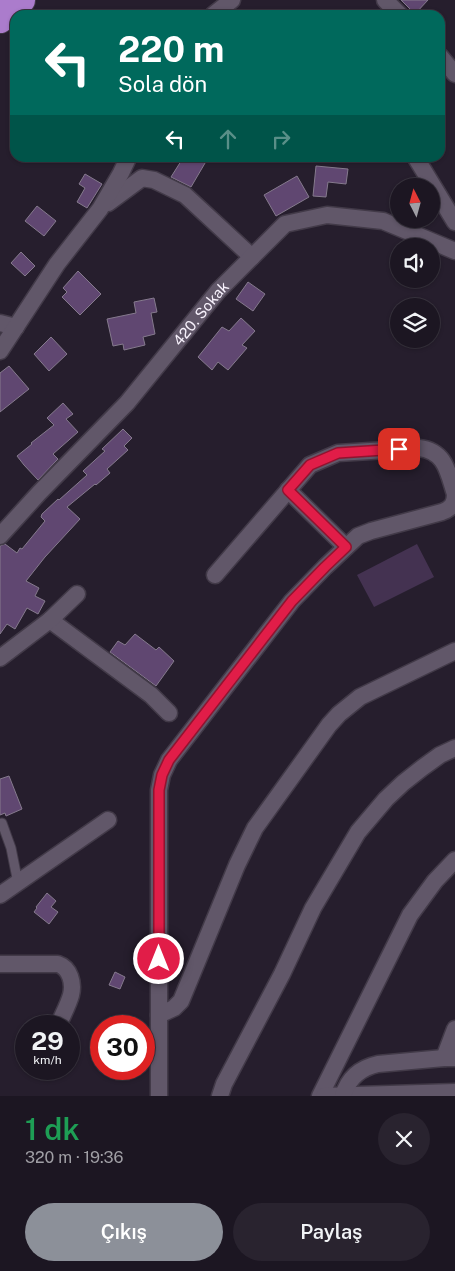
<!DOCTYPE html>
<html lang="tr">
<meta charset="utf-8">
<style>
:root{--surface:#1c1622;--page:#29232f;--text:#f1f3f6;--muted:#a09fa5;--line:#3a3540;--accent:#8c9099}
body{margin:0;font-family:"Public Sans",sans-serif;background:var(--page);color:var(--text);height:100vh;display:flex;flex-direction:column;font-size:19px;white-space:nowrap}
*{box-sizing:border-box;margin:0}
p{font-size:16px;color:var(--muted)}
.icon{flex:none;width:28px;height:28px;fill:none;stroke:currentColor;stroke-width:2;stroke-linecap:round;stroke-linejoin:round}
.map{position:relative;height:1096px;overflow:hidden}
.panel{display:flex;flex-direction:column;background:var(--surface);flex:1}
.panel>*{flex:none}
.banner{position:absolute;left:10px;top:10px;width:435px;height:152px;border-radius:15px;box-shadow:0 1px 4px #0004,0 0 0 1px var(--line);background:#00695c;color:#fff;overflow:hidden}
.needle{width:32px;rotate:354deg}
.tools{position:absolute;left:390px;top:178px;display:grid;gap:10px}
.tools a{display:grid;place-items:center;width:50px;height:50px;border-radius:50%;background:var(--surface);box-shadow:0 1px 4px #0004,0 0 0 1px var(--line);font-size:25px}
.speed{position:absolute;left:15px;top:1015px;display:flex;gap:10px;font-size:25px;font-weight:700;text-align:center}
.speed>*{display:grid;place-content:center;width:65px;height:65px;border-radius:50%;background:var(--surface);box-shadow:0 1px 4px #0004,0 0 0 1px var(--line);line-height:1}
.speed small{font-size:12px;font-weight:400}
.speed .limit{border:8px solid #d22;background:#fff;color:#111}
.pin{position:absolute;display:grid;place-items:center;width:42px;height:42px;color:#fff;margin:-21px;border-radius:10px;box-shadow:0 2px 8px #0006}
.me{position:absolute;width:55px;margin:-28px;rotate:0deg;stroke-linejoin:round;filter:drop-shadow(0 0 4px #0008)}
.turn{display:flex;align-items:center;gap:18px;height:105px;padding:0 25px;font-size:22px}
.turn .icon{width:65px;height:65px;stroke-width:2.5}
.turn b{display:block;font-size:35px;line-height:42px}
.lanes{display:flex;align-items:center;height:48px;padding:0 25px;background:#0003;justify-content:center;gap:25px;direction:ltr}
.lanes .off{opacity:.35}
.round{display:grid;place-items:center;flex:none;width:52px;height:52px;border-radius:26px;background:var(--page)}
.overview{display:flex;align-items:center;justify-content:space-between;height:85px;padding:0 25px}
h1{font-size:30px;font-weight:600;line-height:38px;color:#1e9e55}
.action{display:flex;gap:10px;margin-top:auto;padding:10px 25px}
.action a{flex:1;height:58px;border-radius:30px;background:var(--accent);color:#fff;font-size:20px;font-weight:600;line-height:58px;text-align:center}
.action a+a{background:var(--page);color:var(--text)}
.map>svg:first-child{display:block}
.green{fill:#443251}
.building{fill:#604771;stroke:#857a8d}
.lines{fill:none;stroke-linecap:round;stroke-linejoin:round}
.lane-casing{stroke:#423a48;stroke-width:11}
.street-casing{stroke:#423a48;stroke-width:19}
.highway-casing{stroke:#423a48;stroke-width:30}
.lane{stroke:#615769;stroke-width:9}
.street{stroke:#615769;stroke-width:16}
.highway{stroke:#ab7ccc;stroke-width:28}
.route-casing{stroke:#92132f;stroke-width:12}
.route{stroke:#e11d48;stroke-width:9}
.labels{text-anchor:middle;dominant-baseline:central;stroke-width:4;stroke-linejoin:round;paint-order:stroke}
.street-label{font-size:15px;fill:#f6f0fb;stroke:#0d0a10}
</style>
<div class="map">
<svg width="455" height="1096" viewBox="0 0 455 1096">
<rect width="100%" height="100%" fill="#261e2d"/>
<path class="green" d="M 417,544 L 434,577 L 374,607 L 357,575 Z"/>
<g class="building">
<path d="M 401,0 L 428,0 L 415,14 Z"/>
<path d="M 183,158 L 208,158 L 191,187 L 171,177 Z"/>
<path d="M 316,166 L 348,169 L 346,184 L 328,182 L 326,197 L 313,196 Z"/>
<path d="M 85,174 L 102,184 L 87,208 L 77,202 L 85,188 L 79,184 Z"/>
<path d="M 297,176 L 309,197 L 276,216 L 264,195 Z"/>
<path d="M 37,206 L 56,221 L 44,236 L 25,221 Z"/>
<path d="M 21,252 L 35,266 L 25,276 L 11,263 Z"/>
<path d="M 78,271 L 101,294 L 80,315 L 62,297 L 67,292 L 63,288 Z"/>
<path d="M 248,282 L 265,294 L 253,311 L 236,299 Z"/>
<path d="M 154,298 L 157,312 L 151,313 L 155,334 L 143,337 L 145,345 L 124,350 L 123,344 L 113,346 L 107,319 L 136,313 L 134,302 Z"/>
<path d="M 241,318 L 255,331 L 242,345 L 247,348 L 228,370 L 218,362 L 212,370 L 198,357 L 222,327 L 229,331 Z"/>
<path d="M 51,337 L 67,354 L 49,371 L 34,354 Z"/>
<path d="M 9,366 L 29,389 L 0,412 L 0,373 Z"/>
<path d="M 63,403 L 73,414 L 66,419 L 78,432 L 53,454 L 58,459 L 38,480 L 24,465 L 17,456 L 32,444 L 31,443 L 54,425 L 47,418 Z"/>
<path d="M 123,429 L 132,438 L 124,446 L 128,450 L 107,469 L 110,473 L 96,485 L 95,484 L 67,507 L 80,519 L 45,557 L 26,581 L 39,588 L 35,596 L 45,601 L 38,614 L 27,608 L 15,629 L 7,624 L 0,634 L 0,546 L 5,544 L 17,553 L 20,548 L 22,549 L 45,521 L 41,517 L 42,514 L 58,499 L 59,500 L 87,475 L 83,471 L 105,451 L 102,449 Z"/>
<path d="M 135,634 L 156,650 L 159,647 L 174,661 L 156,686 L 110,652 L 118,641 L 125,645 Z"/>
<path d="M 9,776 L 22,809 L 6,816 L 5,813 L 0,815 L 0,779 Z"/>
<path d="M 47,893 L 56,901 L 51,907 L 58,912 L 49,924 L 34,912 L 37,908 L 36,907 Z"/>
<path d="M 115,972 L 125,977 L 120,989 L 109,985 Z"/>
</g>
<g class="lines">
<g class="lane-casing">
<path id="lane" d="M 2,823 L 11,848 L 18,883"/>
</g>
<g class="street-casing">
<g id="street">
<path d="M 385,0 L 400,15"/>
<path d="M 213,15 L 232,0"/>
<path d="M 440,56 L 455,74"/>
<path d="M 416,158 L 455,222"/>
<path d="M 108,203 L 142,178 L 154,180 L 185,195 L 252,257"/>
<path d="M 0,323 L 16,327"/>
<path d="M 0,351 L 57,264 L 100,209 L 121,173 L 128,158"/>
<path d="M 288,490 L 346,547"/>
<path id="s1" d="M 0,536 L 39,493 L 127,403 L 218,291 L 285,224 L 327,215 L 383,221 L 455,251"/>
<path d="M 50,620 L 151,695 L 169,713"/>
<path d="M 0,658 L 50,620 L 77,594"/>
<path d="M 0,895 L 108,820"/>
<path d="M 0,964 L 58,964 C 70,968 74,983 71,995 C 68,1006 62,1016 58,1026"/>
<path d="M 159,1015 L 174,1008 L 181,1001 L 237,865 L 255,828 L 329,725 L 339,714 L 360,697 L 455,651"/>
<path d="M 444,1058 L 455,1029"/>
<path d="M 159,1096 L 159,790 L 162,775 L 169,760 L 292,601 L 325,567 L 358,536 L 371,531 L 442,512 C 451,509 455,504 455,494 C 448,473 446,451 419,448 L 338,453 L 310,465 L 215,575"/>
<path d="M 220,1096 L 224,1084 L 282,974 L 313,908 L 358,832 L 386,799 L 403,783 L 422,768 L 440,755 L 455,748"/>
<path d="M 320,1096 L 410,915 L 435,881 L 455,860"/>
<path d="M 324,1096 L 455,1092"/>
<path d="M 343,1096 C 348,1078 360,1068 378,1064 L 444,1058 L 455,1058"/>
</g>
</g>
<g class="highway-casing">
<path id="highway" d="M 0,19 L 21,0"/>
</g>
<use href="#lane" class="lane"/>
<use href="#street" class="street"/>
<use href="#highway" class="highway"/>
</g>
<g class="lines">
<g class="route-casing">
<path id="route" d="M 159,959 L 159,790 L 162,775 L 169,760 L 292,601 L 325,567 L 346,547 L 288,490 L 310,465 L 338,453 L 399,449"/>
</g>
<use href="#route" class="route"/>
</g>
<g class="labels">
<g class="street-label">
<text stroke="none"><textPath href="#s1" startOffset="300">420. Sokak</textPath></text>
</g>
</g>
</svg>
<div class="tools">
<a><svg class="needle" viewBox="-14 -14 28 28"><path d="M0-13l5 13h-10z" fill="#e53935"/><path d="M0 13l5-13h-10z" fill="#a09fa5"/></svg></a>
<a><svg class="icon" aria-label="sound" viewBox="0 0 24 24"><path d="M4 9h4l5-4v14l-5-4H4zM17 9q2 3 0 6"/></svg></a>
<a><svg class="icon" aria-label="layers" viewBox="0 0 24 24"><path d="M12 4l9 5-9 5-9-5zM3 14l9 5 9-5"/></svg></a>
</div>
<div class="speed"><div>29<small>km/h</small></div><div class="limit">30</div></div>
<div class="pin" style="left:399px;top:449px;background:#d93025"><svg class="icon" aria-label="arrive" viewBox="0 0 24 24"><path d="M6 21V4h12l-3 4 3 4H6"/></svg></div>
<svg class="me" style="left:159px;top:959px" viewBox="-20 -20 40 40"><circle r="17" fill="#e11d48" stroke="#fff" stroke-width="3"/><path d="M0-11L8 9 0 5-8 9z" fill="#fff"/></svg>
<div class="banner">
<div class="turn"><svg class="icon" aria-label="left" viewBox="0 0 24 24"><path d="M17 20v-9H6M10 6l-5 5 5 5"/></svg><div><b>220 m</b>Sola dön</div></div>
<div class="lanes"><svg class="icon" aria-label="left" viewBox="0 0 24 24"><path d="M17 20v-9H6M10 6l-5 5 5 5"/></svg><svg class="icon off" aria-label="ahead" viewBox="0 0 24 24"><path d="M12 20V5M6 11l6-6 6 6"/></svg><svg class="icon off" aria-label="right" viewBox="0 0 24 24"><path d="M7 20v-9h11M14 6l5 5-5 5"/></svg></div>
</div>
</div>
<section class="panel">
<div class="overview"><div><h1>1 dk</h1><p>320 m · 19:36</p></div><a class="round"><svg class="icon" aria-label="close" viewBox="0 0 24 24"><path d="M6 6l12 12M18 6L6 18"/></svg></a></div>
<div class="action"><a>Çıkış</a><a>Paylaş</a></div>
</section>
